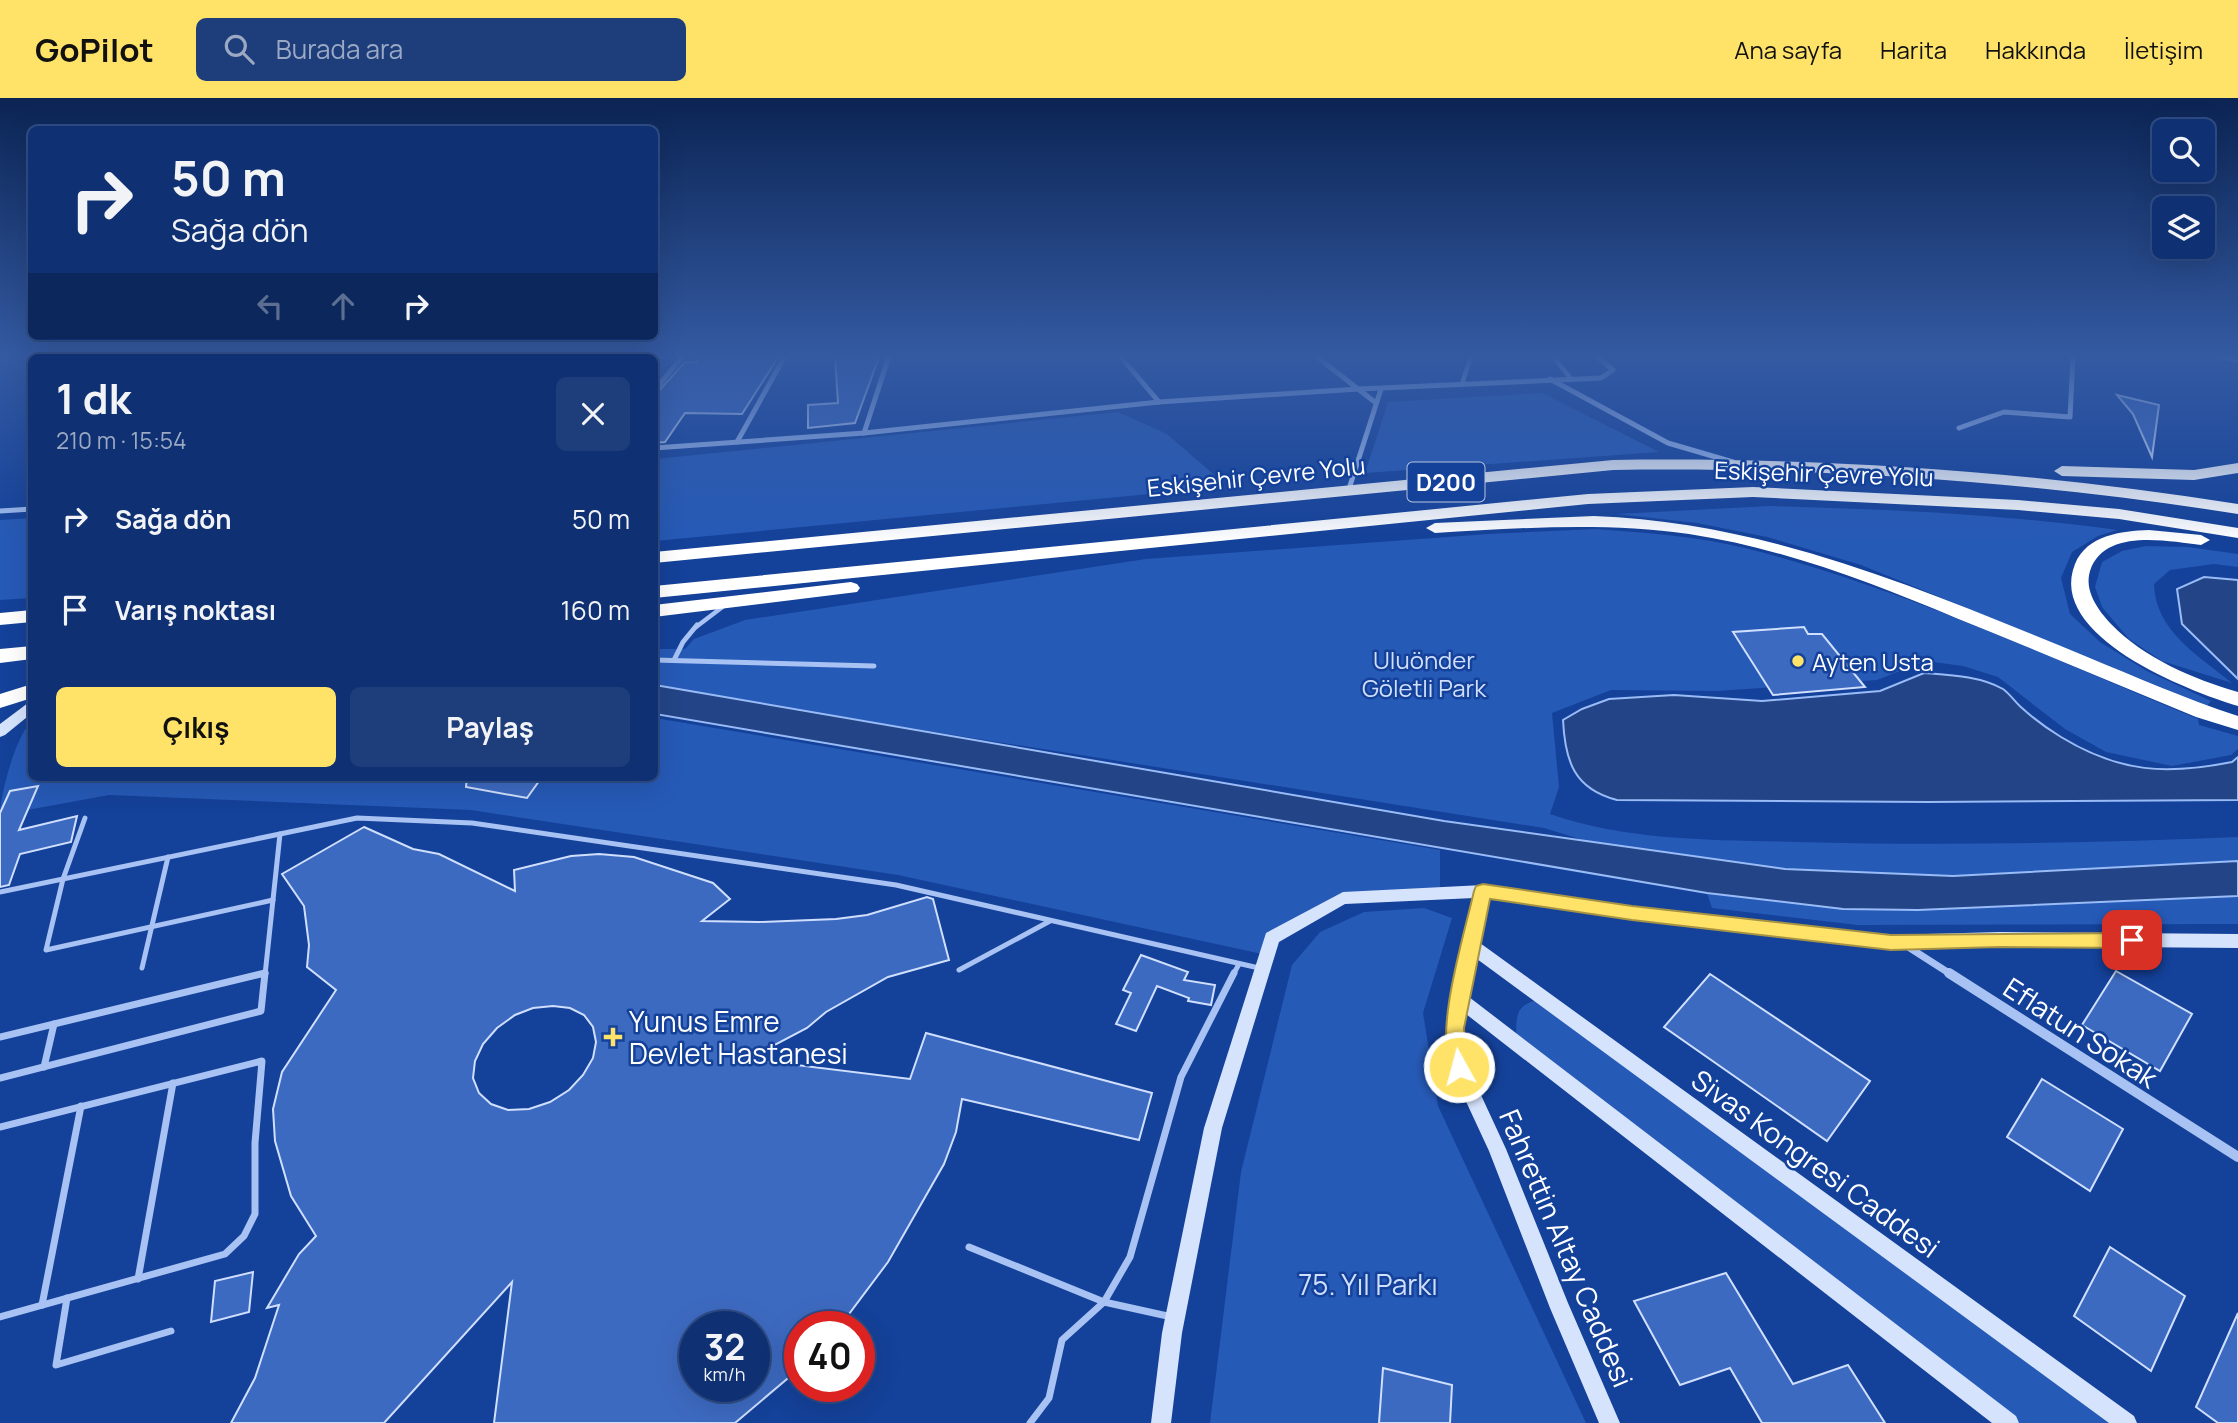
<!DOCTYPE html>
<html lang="tr">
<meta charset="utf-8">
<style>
:root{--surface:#0f3173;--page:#1d3d7b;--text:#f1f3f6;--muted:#9ba9c4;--line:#2f4c85;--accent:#ffe369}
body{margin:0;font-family:Manrope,sans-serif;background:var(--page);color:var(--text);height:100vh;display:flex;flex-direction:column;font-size:26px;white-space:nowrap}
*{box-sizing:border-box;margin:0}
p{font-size:23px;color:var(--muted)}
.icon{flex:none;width:38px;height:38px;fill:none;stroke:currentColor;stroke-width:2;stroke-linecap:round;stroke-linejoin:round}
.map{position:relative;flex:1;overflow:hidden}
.sheet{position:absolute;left:28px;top:256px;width:630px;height:427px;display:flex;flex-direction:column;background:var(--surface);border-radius:10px;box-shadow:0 7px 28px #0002,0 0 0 2px var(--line)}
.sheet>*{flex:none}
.banner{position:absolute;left:28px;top:28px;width:630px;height:214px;border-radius:10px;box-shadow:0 7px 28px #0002,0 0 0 2px var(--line);background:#0f3173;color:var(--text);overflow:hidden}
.controls{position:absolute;left:2152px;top:21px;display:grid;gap:14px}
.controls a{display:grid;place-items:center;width:63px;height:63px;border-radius:10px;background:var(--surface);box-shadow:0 7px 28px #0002,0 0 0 2px var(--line);font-size:35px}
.speed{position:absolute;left:679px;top:1213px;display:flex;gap:14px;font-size:35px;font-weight:700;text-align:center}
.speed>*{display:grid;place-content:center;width:91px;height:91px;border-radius:50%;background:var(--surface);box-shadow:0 7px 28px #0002,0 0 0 2px var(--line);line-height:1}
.speed small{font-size:18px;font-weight:400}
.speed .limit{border:10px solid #d22;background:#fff;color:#111}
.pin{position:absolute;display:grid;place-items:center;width:60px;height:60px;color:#fff;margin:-30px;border-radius:14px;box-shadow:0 4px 10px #0006}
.me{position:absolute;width:77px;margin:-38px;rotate:353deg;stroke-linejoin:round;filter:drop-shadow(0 0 5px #0008)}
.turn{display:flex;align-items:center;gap:24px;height:147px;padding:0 28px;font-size:32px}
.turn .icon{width:91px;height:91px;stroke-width:2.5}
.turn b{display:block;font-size:49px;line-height:60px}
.lanes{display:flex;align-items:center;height:66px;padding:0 28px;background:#0003;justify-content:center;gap:35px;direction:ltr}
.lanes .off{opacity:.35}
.round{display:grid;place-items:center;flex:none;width:74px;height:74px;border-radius:10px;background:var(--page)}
.head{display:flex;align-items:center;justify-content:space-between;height:119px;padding:0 28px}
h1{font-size:42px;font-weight:700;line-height:52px}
.cta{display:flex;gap:14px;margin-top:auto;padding:14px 28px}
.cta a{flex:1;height:80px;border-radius:10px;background:var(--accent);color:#111;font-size:28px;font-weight:700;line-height:80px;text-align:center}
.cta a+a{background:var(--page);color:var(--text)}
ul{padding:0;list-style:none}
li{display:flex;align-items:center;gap:21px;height:91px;padding:0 28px}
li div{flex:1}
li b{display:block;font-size:26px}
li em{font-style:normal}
header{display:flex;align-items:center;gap:42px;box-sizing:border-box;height:98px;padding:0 35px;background:var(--accent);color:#111}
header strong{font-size:33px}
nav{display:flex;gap:38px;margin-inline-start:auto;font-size:24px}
.search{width:490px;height:63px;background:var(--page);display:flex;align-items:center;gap:18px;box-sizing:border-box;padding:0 24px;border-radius:10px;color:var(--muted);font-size:26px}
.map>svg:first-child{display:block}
.green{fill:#265ab7}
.water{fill:#234587;stroke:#99bbf6;stroke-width:2}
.building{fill:#3d6ac1;stroke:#cfdffd;stroke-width:2;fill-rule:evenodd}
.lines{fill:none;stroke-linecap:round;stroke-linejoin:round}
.lane-far2{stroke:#a7c2f3;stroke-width:4.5}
.lane-far1{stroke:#a7c2f3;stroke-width:5}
.lane{stroke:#a7c2f3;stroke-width:7}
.street-far2{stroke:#a7c2f3;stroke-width:5}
.street-far1{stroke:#a7c2f3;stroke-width:7}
.street{stroke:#a7c2f3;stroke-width:10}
.secondary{fill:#d6e3fd;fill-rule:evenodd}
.highway{fill:#fff;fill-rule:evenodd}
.route{fill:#ffe369;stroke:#a69444;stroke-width:2}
.poi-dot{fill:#ffe369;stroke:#144199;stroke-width:2.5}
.labels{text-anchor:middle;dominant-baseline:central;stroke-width:5;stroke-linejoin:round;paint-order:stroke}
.shield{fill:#144199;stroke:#b8c6e0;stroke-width:2}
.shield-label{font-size:23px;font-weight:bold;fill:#fff}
.street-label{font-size:24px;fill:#fff;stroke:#144199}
.park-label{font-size:24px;fill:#cfdffd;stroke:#144199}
.poi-label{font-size:24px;fill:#fff;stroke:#144199;text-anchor:start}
.near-poi-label{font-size:28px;fill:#fff;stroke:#144199;text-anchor:start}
.near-street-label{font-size:28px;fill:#fff;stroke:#144199}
.near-park-label{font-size:28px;fill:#cfdffd;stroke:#144199}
</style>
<header>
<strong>GoPilot</strong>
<div class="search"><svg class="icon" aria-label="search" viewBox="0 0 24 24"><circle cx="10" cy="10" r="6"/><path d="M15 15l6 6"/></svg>Burada ara</div>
<nav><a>Ana sayfa</a><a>Harita</a><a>Hakkında</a><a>İletişim</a></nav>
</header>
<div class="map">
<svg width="2238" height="1325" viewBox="0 0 2238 1325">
<rect width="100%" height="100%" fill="#144199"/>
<g class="green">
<path d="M 1542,295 L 1659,354 L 1365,375 L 1388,304 Z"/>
<path d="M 1118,314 L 1167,336 L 1219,381 L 1223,389 L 655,443 L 655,361 Z"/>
<path d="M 1770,408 C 1886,411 2002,416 2117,432 L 2098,438 L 2072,454 L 2061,480 L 2070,516 L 2100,544 L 2147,573 L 2211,603 L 2207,608 L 1861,467 L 1767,439 L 1697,425 L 1616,416 Z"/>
<path d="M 31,420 L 31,500 L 0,502 L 0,422 Z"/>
<path d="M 1596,431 C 1646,435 1696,438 1745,450 C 1899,488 2051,561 2198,621 L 2199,627 L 2238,638 L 2238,651 L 2231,657 L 2172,668 L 2106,654 L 2065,631 L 1998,579 L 1963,568 L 1926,563 L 1877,582 L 1716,593 L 1611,592 L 1552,615 L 1559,689 L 1550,716 C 1627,743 1715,742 1797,744 C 1944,748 2091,745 2238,739 L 2238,763 L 1953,778 L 1785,771 L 1593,745 L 1544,730 L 890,627 L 655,587 L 654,551 L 685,551 L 694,541 L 745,522 L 1146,461 L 1488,436 Z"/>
<path d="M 2146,448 L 2188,449 L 2238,456 L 2238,469 L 2214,466 L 2170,472 L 2154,486 C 2155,533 2199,558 2232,585 L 2162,563 L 2129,541 L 2102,509 L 2095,489 L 2102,464 L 2122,453 Z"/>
<path d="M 655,620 L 1440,752 L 1440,791 L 1342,796 L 1262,856 L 898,777 L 471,712 L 109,697 L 0,717 C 0,698 16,636 31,625 L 32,679 L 654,679 Z"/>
<path d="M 1707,795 L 1843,811 L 1918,812 L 2238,798 L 2238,826 L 1858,827 L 1712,810 Z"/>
<path d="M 1424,810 L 1452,820 L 1423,915 L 1438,1008 L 1586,1325 L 1210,1325 L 1241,1074 L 1292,867 L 1320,834 L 1364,814 Z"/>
<path d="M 1540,902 L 2112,1325 L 2015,1325 L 1517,942 C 1515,921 1515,905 1540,902 Z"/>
</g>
<g class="water">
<path d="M 2204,479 L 2238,482 L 2238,581 L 2182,526 L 2177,491 Z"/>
<path d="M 1924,575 C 1950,577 1980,578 2003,591 C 2010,596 2016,605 2022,610 C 2034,621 2048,631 2061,639 C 2120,675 2167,677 2232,664 L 2238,659 L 2238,702 L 1928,704 L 1617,702 C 1574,691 1565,663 1563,622 L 1582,611 L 1609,601 L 1674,597 L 1762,603 L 1880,593 Z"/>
<path d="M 655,587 L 1444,723 L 1785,771 L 1953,778 L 2238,763 L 2238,798 L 1918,812 L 1843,811 L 1707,795 L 655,616 Z"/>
</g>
<g class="building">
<path d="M 701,258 L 779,258 L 742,316 L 685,315 L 665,344 L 654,345 L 654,298 L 685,264 L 696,265 Z"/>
<path d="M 835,258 L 879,259 L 855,325 L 808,330 L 808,307 L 838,305 Z"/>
<path d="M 2117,297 L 2159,307 L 2152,359 L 2133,316 Z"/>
<path d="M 1804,529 L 1808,536 L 1822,536 L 1865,589 L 1773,597 L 1733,534 Z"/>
<path d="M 467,679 L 542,679 L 527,700 L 466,689 Z"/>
<path d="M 38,688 L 19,732 L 77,718 L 71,744 L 20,756 L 9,787 L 0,789 L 0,715 L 10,693 Z"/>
<path d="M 364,729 L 413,751 L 439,756 L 515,793 L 514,772 L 571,758 L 599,756 L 634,759 L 713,785 L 730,801 L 702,823 L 759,824 L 836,821 L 867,817 L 927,799 L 933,801 L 949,862 L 888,879 L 826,914 L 807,930 L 748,961 L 910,981 L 926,935 L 1152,995 L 1139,1042 L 962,1001 L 956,1034 L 944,1066 L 888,1164 L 840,1228 L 800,1228 L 800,1270 L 735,1325 L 494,1325 L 512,1184 L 384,1325 L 231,1325 L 255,1280 L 279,1207 L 267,1210 L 299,1156 L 316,1138 L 291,1098 L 275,1043 L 273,1011 L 282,974 L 336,892 L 307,869 L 309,847 L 304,808 L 282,776 ZM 553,908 L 570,910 L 584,917 L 593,929 L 596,944 L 593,960 L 583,977 L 569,992 L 550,1004 L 529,1011 L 508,1012 L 491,1006 L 479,995 L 473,980 L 475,963 L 483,946 L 497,930 L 515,917 L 533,910 ZM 695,1228 L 754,1228 L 754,1288 L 695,1288 Z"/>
<path d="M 1141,857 L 1188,874 L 1184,882 L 1215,887 L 1211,907 L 1188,903 L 1189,900 L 1157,888 L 1136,933 L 1116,926 L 1131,895 L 1123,892 Z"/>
<path d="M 2116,873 L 2192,916 L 2160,973 L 2082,927 Z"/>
<path d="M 1710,876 L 1870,983 L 1827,1043 L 1664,929 Z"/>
<path d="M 2042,981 L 2123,1031 L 2090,1093 L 2007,1039 Z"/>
<path d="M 2110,1149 L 2185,1198 L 2151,1273 L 2074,1218 Z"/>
<path d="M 253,1174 L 249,1214 L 211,1224 L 215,1183 Z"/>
<path d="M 1726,1175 L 1793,1286 L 1848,1267 L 1885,1325 L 1762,1325 L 1730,1270 L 1680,1287 L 1634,1203 Z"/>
<path d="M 2238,1215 L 2238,1325 L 2218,1325 L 2196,1309 Z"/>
<path d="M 1383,1270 L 1452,1287 L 1450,1325 L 1379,1325 Z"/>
</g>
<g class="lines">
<g class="lane-far2">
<path d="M 1553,258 L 1571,281"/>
<path d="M 1462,286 L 1471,258"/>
<path d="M 696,529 L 725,507"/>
</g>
<g class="lane-far1">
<path d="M 654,562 L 874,568"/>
<path d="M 674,562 L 683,544 L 697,527"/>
<path d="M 85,720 L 63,781 L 46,852 L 273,802"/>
<path d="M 0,794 L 357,720 L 472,725 L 896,787 L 1259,870"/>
<path d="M 142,870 L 168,759"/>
<path d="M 959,872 L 1050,823"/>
<path d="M 258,877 L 265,875"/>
<path d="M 265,877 L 280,736"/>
<path d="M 1233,877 L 1239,866"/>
</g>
<g class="lane">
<path d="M 0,939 L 265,875"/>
<path d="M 44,969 L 54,926"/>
<path d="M 0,980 L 261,913 L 265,875"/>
<path d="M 0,1029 L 262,963 L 255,1045 L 255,1116 L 244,1138 L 225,1156 L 0,1219"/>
<path d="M 969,1149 L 1104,1204 L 1130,1159 L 1181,979 L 1234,875"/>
<path d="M 138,1181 L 173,985"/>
<path d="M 67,1200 L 56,1267 L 171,1233"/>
<path d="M 42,1207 L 81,1008"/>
<path d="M 1030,1325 L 1049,1300 L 1062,1242 L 1104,1204 L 1172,1219"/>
</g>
<g class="street-far2">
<path d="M 1120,258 L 1159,304"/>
<path d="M 1316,258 L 1376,305"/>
<path d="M 2217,258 L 2238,262"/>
<path d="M 1550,281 L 1668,345 L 1733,364"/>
<path d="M 654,293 L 683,258"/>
<path d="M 1959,330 L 2004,314 L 2070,319 L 2073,258"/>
<path d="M 864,335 L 889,258"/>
<path d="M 737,344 L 785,258"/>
<path d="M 654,350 L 864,335 L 1159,304 L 1358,291 L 1601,280 L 1613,272 L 1596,258"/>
<path d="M 1348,394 L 1381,291"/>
<path d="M 0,413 L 32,411"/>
</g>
<path class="street-far1" d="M 1902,845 L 1952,877"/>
<path class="street" d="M 1949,875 L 2238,1059"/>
<g class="secondary">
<path d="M 32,602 L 32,615 L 5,637 L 0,639 L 0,626 Z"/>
<path d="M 1483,787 L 1632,809 L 1891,837 L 1999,834 L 2238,836 L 2238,850 L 1999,848 L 1891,851 L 1632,821 L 1489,800 L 1480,845 L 2134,1318 L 2137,1325 L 2109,1325 L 1477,861 L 1469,899 L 2016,1318 L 2019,1325 L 1992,1325 L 1466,916 L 1462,931 L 1468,969 L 1506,1051 L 1568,1205 L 1620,1325 L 1599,1325 L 1550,1210 L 1489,1053 L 1450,969 L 1446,931 L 1474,800 L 1345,806 L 1279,844 L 1222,1030 L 1182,1235 L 1171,1325 L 1151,1325 L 1162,1235 L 1204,1030 L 1266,835 L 1343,794 Z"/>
</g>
<g class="highway">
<path d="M 1613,362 C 1823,359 2030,373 2238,406 L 2238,416 C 2030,383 1823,369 1613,372 L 654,465 L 654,454 Z"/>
<path d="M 2238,365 L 2238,375 L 2194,382 L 2062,378 L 2054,373 L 2062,368 L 2194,372 Z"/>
<path d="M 1753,389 L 2018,402 L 2119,411 L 2238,430 L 2238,440 L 2119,421 L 2018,412 L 1753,399 L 1588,406 L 654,500 L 654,488 L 1588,396 Z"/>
<path d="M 1594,418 C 1768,424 1926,493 2085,558 C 2136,579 2186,601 2238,618 L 2238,632 L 2196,619 C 2116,586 2036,552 1956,520 C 1870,484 1782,450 1689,436 C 1605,424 1519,430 1435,435 L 1426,430 L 1435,425 Z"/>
<path d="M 2149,432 L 2201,437 L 2210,442 L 2201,447 C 2167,443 2104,430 2090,473 C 2084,493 2098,512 2111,526 C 2144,560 2193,581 2238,594 L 2238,608 C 2188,593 2046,538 2075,466 C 2087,437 2121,433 2149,432 Z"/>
<path d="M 851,484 L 857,486 L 860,490 L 857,494 L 654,519 L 654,507 Z"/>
<path d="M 32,512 L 32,524 L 0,527 L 0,515 Z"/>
<path d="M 32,548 L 32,561 L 0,565 L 0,551 Z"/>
<path d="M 32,586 L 32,600 L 0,610 L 0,596 Z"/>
</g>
</g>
<linearGradient id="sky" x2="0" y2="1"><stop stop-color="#0b2454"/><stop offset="0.58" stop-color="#345aa2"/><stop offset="1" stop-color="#345aa2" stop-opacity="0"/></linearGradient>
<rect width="2238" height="444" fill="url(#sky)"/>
<path class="route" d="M 1483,786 L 1632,808 L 1891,837 L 2132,835 L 2138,837 L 2141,842 L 2138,847 L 2132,850 L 1999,849 L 1891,852 L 1632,822 L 1490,801 L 1464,930 L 1468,969 L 1466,975 L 1459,978 L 1452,975 C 1433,935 1464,838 1474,793 L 1476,788 Z"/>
<g class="poi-dot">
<circle cx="1798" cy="563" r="7"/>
<path d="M609.5 928.5h7v7h7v7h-7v7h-7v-7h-7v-7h7z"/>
</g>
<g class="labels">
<rect class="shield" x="1407.5" y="364.5" width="77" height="39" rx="5"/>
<g class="shield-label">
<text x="1446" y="384">D200</text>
</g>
<g class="street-label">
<text transform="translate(1824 375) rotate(2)">Eskişehir Çevre Yolu</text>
<text transform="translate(1256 378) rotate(-6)">Eskişehir Çevre Yolu</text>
</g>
<g class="park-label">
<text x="1424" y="561">Uluönder<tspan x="1424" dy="28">Göletli Park</tspan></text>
</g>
<g class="poi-label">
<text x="1812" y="563">Ayten Usta</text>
</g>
<g class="near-poi-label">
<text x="629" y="923">Yunus Emre<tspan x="629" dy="32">Devlet Hastanesi</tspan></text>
</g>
<g class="near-street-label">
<text transform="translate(2081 934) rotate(33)">Eflatun Sokak</text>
<text transform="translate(1816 1065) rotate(36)">Sivas Kongresi Caddesi</text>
<text transform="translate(1567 1150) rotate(67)">Fahrettin Altay Caddesi</text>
</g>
<g class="near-park-label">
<text x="1368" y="1186">75. Yıl Parkı</text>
</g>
</g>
</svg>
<div class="controls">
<a><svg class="icon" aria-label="search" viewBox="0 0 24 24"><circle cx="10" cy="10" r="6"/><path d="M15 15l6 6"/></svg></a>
<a><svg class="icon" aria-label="layers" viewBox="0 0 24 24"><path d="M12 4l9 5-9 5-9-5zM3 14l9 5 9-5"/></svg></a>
</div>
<div class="speed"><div>32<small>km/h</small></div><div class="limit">40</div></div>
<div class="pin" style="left:2132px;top:842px;background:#d93025"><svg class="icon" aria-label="arrive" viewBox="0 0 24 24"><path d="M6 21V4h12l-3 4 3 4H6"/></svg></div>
<svg class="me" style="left:1459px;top:969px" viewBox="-20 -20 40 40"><circle r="17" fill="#ffe369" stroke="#fff" stroke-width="3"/><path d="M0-11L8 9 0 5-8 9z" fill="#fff"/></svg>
<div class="banner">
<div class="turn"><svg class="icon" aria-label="right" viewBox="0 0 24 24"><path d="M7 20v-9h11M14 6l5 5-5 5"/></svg><div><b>50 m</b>Sağa dön</div></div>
<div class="lanes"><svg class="icon off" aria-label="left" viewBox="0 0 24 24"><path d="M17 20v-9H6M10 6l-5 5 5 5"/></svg><svg class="icon off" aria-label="ahead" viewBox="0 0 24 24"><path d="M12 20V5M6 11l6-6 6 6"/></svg><svg class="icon" aria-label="right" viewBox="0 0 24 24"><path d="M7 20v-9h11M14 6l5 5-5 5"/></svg></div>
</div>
<section class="sheet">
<div class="head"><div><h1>1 dk</h1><p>210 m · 15:54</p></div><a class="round"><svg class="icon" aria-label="close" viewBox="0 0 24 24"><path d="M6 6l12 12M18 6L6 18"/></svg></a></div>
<ul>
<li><svg class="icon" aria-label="right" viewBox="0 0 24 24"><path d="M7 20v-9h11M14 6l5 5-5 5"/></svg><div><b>Sağa dön</b></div><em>50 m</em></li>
<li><svg class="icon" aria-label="arrive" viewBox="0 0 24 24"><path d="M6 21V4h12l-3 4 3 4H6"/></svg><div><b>Varış noktası</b></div><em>160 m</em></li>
</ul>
<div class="cta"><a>Çıkış</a><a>Paylaş</a></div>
</section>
</div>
